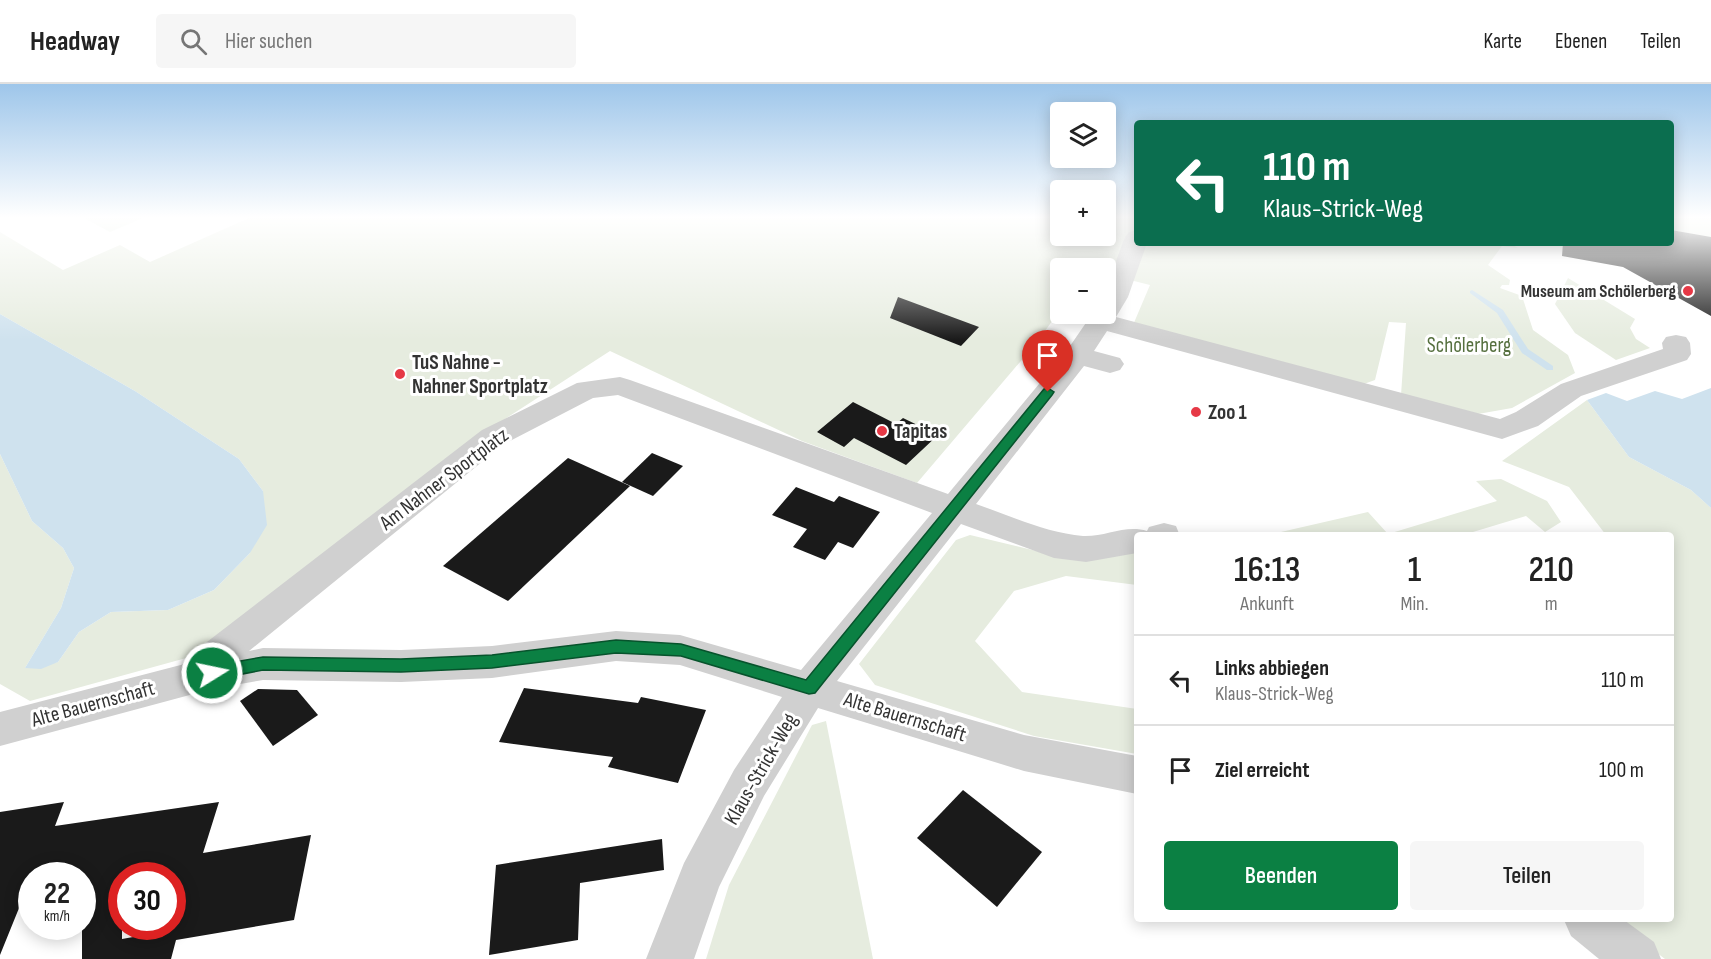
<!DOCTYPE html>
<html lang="de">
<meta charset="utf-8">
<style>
:root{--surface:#fff;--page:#f6f6f6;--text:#222;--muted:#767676;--line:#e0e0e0;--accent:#0b8043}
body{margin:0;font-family:"Sofia Sans Condensed",sans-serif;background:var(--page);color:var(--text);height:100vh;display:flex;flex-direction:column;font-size:22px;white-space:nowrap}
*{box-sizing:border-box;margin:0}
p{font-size:20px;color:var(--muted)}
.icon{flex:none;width:33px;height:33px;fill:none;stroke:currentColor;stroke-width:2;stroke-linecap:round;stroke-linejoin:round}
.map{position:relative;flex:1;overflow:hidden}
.details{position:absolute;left:1134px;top:448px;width:540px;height:390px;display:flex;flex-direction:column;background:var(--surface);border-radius:6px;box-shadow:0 3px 15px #0003}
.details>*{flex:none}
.guide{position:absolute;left:1134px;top:36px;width:540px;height:126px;border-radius:6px;box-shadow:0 3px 15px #0003;background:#0b6e4f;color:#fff;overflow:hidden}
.fabs{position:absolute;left:1050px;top:18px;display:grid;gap:12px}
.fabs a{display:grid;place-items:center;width:66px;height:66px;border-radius:6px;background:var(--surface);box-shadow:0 3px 15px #0003;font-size:30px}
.speed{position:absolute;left:18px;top:778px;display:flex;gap:12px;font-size:30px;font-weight:700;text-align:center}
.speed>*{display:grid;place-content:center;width:78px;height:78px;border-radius:50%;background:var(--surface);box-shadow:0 3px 15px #0003;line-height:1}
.speed small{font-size:15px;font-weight:400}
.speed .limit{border:9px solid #d22;background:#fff;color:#111}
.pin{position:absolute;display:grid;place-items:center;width:51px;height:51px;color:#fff;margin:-62px -26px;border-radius:50% 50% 50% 0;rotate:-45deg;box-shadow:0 0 6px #0007}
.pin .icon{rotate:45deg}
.me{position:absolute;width:66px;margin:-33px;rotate:80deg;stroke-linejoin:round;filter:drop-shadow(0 0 4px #0008)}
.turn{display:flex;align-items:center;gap:21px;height:126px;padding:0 30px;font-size:27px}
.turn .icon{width:78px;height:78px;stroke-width:2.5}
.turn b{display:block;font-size:42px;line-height:51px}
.eta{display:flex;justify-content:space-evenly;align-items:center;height:102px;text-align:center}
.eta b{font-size:36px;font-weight:600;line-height:42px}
.action{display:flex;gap:12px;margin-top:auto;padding:12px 30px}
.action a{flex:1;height:69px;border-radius:6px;background:var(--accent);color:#fff;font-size:24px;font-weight:600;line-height:69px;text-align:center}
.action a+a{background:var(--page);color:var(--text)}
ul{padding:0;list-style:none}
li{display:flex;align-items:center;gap:18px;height:90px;padding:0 30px;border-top:2px solid var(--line)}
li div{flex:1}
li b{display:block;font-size:22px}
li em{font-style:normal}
header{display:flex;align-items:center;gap:36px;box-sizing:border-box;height:84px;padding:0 30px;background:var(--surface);border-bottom:2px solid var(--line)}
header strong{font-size:28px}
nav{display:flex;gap:33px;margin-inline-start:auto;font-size:21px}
.search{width:420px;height:54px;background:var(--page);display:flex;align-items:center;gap:15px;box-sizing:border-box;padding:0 21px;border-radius:6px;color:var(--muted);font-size:22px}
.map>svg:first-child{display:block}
.green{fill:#e6ecdf}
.water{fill:#cfe2ee}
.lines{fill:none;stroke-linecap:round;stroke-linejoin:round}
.stream{fill:#cfe2ee;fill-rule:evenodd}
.building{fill:#1a1a1a;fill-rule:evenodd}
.minor{fill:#d0d0d0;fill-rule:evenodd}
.route{fill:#0b8043;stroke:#07532c;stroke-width:1.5}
.poi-dot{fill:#e63946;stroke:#fff;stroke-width:2}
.labels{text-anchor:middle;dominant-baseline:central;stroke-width:6;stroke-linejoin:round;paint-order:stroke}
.far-poi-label{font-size:18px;font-weight:bold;fill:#333;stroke:#fff;text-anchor:end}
.park-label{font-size:21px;fill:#56703f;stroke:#fff}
.poi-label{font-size:21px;font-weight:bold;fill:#333;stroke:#fff;text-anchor:start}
.street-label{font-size:21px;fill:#333;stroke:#fff}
</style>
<header>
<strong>Headway</strong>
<div class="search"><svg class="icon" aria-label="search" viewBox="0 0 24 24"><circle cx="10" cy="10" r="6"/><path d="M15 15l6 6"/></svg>Hier suchen</div>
<nav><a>Karte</a><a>Ebenen</a><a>Teilen</a></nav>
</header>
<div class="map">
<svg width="1711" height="875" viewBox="0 0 1711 875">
<rect width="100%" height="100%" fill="#fff"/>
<g class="green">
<path d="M 84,134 L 143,134 L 110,148 Z"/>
<path d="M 249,134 L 1060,134 L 1060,152 L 1106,152 L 1106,134 L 1137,134 L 1137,159 L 1509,159 L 1518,164 L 1502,162 L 1488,181 L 1510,196 L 1509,201 L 1502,201 L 1500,204 L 1522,212 L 1533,246 L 1568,271 L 1575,289 L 1512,324 L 1478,330 L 1401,311 L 1406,239 L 1389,238 L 1375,296 L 1361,301 L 1133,241 L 1150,201 L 1106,190 L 1106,184 L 1060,184 L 1060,226 L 1037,258 L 917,399 L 802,357 L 610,267 L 505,335 L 208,568 L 30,617 L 0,600 L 0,370 L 32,437 L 63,464 L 74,484 L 61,524 L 25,584 L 58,578 L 79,548 L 111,528 L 168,526 L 214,506 L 250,469 L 263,407 L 239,375 L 135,307 L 0,230 L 0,148 L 63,186 L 120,161 L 150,178 Z"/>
<path d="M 1671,134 L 1711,134 L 1711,181 L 1671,159 Z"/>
<path d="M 1568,194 L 1635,235 L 1630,244 L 1636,255 L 1650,264 L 1616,276 L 1575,249 L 1555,220 Z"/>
<path d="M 1587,316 L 1629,373 L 1691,406 L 1711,424 L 1711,875 L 1665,875 L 1614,836 L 1671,836 L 1671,452 L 1606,451 L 1569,403 L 1502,377 Z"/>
<path d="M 1501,395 L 1547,417 L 1561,438 L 1545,448 L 1526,432 L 1463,451 L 1268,451 L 1368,428 L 1388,450 L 1497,417 L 1476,397 Z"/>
<path d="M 970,451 L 1074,476 L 1137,466 L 1137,501 L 1066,492 L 1014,507 L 975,557 L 1022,608 L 1137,625 L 1137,670 L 1034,652 L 875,601 L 859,580 L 956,456 Z"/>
<path d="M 826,637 L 873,875 L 706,875 L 729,801 L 812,641 Z"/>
</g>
<g class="water">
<path d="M 0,230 L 135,307 L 239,375 L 263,407 L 267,441 L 250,469 L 214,506 L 168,526 L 111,528 L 79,548 L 58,578 L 41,585 L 25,584 L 61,524 L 74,484 L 63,464 L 32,437 L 0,370 Z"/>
<path d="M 1711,304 L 1711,424 L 1691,406 L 1629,373 L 1587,316 L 1606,309 L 1627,317 L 1655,307 L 1682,315 Z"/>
</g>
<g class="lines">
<path class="stream" d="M 1472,206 L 1503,226 L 1528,265 L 1553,282 L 1553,286 L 1547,286 L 1522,269 L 1497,229 L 1470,209 L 1470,207 Z"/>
</g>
<g class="building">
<path d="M 1671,146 L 1711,153 L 1711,232 L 1623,183 L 1562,172 L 1563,159 L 1671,159 Z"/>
<path d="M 898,213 L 979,243 L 961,262 L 890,234 Z"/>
<path d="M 853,318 L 896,340 L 903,334 L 938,351 L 906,381 L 854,354 L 844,363 L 817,348 Z"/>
<path d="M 652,369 L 683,382 L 653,412 L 622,398 Z"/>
<path d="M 568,374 L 630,402 L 508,517 L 443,482 Z"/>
<path d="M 796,403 L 834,418 L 839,412 L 880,428 L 853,464 L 838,458 L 825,476 L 793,463 L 807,445 L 772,431 Z"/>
<path d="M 524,604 L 638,619 L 641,613 L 706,626 L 678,699 L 608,683 L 613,673 L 499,658 Z"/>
<path d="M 258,605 L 297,606 L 318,631 L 273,662 L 240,617 Z"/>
<path d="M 963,706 L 1042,768 L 997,823 L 917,754 Z"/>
<path d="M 64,718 L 55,742 L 219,718 L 203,769 L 311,751 L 294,836 L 176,856 L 171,875 L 82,875 L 82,792 L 32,792 L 0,871 L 0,728 ZM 122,792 L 172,792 L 172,846 L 122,855 Z"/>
<path d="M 662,755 L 664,786 L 580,799 L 578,856 L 489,871 L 496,781 Z"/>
</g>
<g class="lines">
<g class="minor">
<path d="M 1137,146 L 1137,159 L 1147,159 L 1128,213 L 1116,233 L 1500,335 L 1516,328 L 1561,300 L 1663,265 L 1662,259 L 1666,253 L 1676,251 L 1686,253 L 1690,259 L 1691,270 L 1687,276 L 1581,312 L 1538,342 L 1502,355 L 1107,247 L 1094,267 L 1120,274 L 1124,280 L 1120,286 L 1110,289 L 1084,282 L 976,420 C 1011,432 1046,449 1083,452 C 1105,453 1126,440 1147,447 L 1149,443 L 1164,439 L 1176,442 L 1180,452 L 1137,452 L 1137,469 L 1086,478 L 1054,474 L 961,440 L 837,597 L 1024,651 L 1137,672 L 1137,710 L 1024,687 L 818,624 L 764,712 L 719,803 L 694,875 L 646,875 L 684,779 L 734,686 L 782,613 L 680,581 L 616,577 L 492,594 L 401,598 L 263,596 L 212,605 L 0,662 L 0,628 L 196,577 L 203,561 L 482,346 L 577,299 L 620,293 L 630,296 L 948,410 L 1068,265 L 1092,230 L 1106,230 L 1106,204 L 1125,153 L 1129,148 ZM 618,311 L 932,429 L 801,586 L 680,551 L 616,547 L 492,562 L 401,566 L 263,564 L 249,567 L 504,360 L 593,314 Z"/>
<path d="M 1564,836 L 1624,836 L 1654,858 L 1661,875 L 1599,875 L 1571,852 Z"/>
</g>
</g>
<linearGradient id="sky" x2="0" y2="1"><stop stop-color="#9ec6ea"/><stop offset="0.52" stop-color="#fff"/><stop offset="1" stop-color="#fff" stop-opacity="0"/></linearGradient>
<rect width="1711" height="256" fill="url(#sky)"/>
<path class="route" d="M 1048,304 L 1054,308 L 1052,311 L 815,609 L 809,610 L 681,572 L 616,569 L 492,584 L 401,588 L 263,586 L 212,596 L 206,594 L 204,589 L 206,584 L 212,582 L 263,573 L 401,575 L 492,571 L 616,556 L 681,560 L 806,596 L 1044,305 Z"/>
<g class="poi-dot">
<circle cx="1688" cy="207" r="6"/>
<circle cx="400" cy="290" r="6"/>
<circle cx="1196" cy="328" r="6"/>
<circle cx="882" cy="347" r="6"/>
</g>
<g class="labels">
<g class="far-poi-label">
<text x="1676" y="207">Museum am Schölerberg</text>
</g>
<g class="park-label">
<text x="1469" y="261">Schölerberg</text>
</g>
<g class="poi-label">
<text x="412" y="278">TuS Nahne -<tspan x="412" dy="24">Nahner Sportplatz</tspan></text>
<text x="1208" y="328">Zoo 1</text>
<text x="894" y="347">Tapitas</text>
</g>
<g class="street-label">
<text transform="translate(444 395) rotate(-37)">Am Nahner Sportplatz</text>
<text transform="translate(93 620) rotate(-15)">Alte Bauernschaft</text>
<text transform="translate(905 633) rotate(17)">Alte Bauernschaft</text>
<text transform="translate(761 685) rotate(-60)">Klaus-Strick-Weg</text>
</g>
</g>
</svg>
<div class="fabs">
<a><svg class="icon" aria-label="layers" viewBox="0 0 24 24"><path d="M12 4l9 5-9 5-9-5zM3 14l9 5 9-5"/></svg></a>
<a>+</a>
<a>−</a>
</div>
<div class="speed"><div>22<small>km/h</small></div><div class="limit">30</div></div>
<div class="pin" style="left:1048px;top:308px;background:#d93025"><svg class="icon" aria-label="arrive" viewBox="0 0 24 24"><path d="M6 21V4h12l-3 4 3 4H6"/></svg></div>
<svg class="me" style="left:212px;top:589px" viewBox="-20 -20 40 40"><circle r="17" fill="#0b8043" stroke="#fff" stroke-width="3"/><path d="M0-11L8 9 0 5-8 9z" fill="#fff"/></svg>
<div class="guide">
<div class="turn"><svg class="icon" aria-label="left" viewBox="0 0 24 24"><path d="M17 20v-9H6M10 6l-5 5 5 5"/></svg><div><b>110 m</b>Klaus-Strick-Weg</div></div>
</div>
<section class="details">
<div class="eta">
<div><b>16:13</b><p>Ankunft</p></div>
<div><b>1</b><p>Min.</p></div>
<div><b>210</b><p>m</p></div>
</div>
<ul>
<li><svg class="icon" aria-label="left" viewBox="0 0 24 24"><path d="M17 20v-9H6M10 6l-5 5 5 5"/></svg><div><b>Links abbiegen</b><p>Klaus-Strick-Weg</p></div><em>110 m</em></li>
<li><svg class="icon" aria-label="arrive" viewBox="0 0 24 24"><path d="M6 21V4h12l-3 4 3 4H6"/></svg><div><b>Ziel erreicht</b></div><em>100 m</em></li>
</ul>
<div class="action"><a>Beenden</a><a>Teilen</a></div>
</section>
</div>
